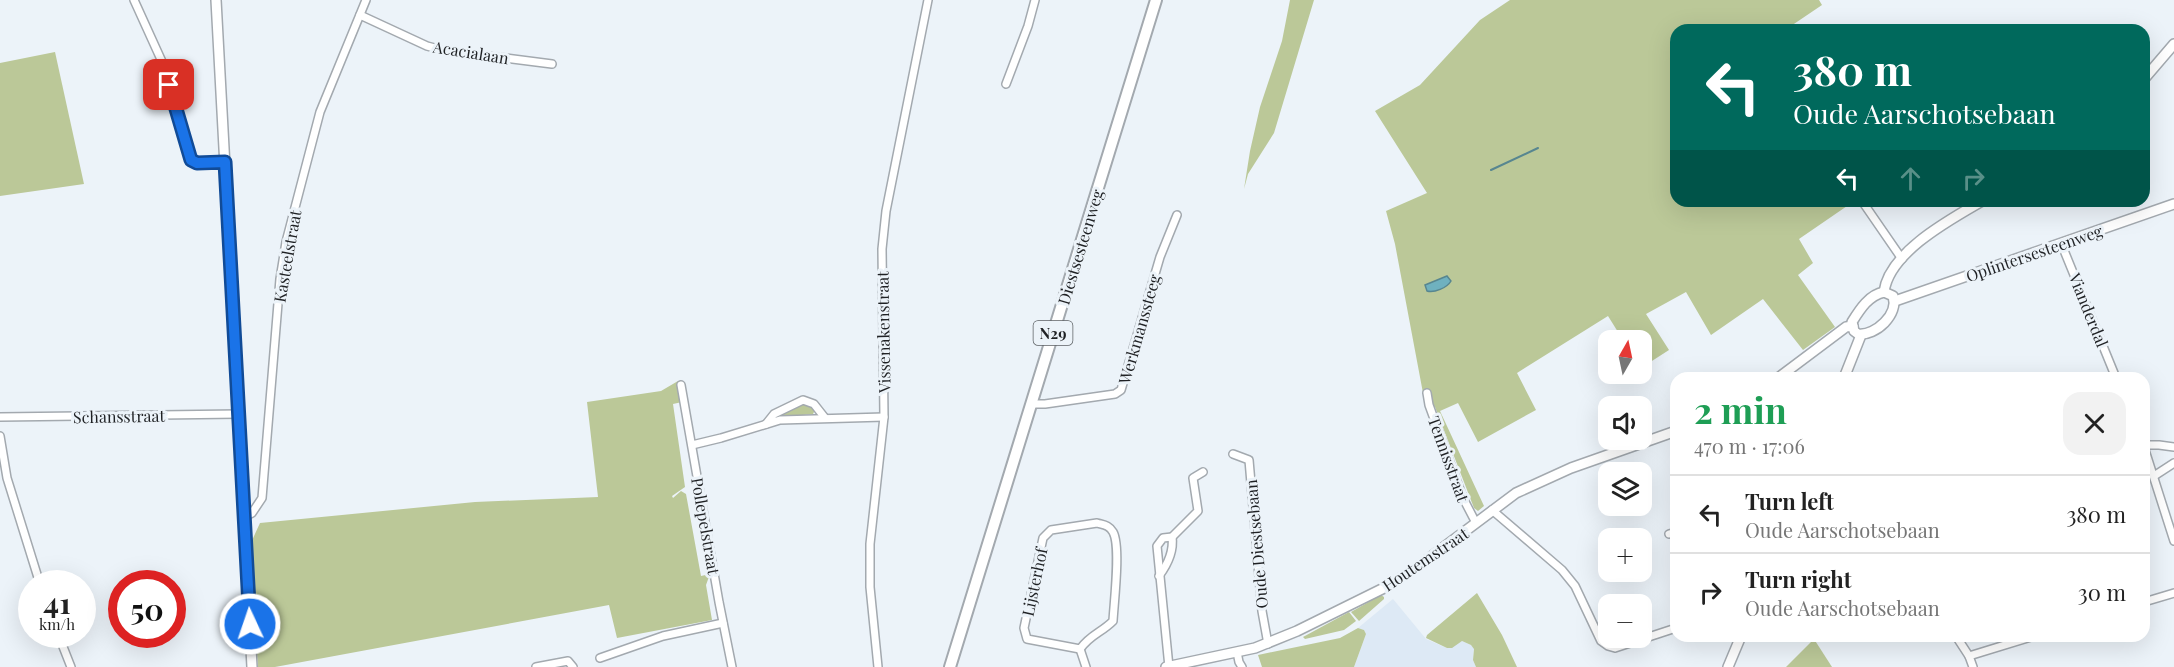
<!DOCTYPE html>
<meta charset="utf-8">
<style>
:root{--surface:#fff;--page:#f2f2f2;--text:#222;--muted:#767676;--line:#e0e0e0}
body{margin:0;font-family:"Playfair Display",serif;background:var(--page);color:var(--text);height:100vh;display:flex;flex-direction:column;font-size:22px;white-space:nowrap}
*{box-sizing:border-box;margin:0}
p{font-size:20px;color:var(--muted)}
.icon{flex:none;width:33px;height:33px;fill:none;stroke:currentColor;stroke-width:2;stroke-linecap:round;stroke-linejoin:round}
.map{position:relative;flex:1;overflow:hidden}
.drawer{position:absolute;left:1670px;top:372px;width:480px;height:270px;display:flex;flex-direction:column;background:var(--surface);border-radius:18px;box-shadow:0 6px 24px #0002}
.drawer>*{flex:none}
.hud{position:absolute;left:1670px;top:24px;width:480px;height:183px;border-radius:18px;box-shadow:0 6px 24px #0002;background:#00695c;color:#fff;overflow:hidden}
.needle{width:39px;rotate:9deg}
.fabs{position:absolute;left:1598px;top:330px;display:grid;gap:12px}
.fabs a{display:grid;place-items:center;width:54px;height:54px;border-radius:12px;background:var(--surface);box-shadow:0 6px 24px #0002;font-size:30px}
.speed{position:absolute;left:18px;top:570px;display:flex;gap:12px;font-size:30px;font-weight:700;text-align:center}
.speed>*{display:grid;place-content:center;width:78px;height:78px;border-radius:50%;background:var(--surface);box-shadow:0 6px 24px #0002;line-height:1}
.speed small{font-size:15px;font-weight:400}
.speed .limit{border:9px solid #d22;background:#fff;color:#111}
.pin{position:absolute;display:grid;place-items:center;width:51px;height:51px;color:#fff;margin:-26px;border-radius:12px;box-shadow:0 3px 9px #0006}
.me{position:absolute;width:66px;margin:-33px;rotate:357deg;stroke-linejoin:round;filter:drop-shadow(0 0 4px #0008)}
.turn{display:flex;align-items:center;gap:21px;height:126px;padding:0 24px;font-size:27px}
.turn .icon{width:78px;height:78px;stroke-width:2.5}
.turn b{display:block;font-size:42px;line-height:51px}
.lanes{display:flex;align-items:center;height:57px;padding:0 24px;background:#0003;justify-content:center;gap:30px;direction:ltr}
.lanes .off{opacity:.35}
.round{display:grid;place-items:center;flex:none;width:63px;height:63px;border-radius:18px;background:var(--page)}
.overview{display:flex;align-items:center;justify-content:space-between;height:102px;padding:0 24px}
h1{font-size:36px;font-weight:700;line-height:45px;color:#1e9e55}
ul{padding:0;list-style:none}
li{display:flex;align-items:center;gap:18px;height:78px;padding:0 24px;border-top:2px solid var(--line)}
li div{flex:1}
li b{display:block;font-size:22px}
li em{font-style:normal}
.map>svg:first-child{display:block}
.built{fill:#dde9f5}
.green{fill:#bbc898}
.water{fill:#6fb1bf;stroke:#578690;stroke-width:1.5}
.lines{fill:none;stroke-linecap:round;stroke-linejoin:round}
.stream{stroke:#578690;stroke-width:2}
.street-casing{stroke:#a3a9af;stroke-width:10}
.secondary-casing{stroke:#a3a9af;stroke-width:12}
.primary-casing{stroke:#a3a9af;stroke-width:14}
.street{stroke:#fff;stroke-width:7}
.secondary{stroke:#fff;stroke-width:9}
.primary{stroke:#fff;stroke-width:10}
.route-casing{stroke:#114b97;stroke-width:15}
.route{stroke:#1a73e8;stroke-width:10}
.labels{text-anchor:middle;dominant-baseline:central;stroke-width:6;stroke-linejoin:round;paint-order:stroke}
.shield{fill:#ecf3f9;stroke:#5c6064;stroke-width:1.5}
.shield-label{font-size:15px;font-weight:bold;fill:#1f2124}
.street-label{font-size:16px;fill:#1f2124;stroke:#ecf3f9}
</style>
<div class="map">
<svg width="2174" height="667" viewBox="0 0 2174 667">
<rect width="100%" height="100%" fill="#ecf3f9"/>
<path class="built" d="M 1393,599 L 1426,639 L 1447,648 L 1462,641 L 1471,645 L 1474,648 L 1473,660 L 1476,667 L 1354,667 L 1366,634 L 1364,630 L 1358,628 Z"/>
<g class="green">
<path d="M 1290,0 L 1314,0 L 1274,133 L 1248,174 L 1244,189 L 1250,151 L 1260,107 L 1282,41 Z"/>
<path d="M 1510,0 L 1819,0 L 1822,5 L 1785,30 L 1676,30 L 1676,201 L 1848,201 L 1850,204 L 1799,239 L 1813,263 L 1798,275 L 1835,327 L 1803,350 L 1763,299 L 1711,335 L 1686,292 L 1646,314 L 1669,350 L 1641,368 L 1641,340 L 1623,340 L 1608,316 L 1517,373 L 1536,410 L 1478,442 L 1458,403 L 1440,411 L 1484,506 L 1478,511 L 1474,508 L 1435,407 L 1426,409 L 1395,244 L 1386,211 L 1427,193 L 1375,111 L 1420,85 L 1480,20 Z"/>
<path d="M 55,52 L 84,184 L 0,196 L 0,63 Z"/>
<path d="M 678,381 L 682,402 L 673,404 L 685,487 L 672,496 L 673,498 L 681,491 L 686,494 L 701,576 L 710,574 L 706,585 L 712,620 L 617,638 L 609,605 L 275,667 L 258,667 L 249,547 L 260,523 L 475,502 L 598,497 L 587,402 L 661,391 Z"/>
<path d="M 802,403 L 808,403 L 815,410 L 813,414 L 782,417 L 781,415 L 781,413 Z"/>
<path d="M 1477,593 L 1502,635 L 1517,667 L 1476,667 L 1473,660 L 1474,649 L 1471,645 L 1462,641 L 1452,648 L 1447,648 L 1426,638 L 1427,635 Z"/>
<path d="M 1381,595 L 1384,597 L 1384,599 L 1359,621 L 1351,612 Z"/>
<path d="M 1349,612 L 1356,621 L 1344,630 L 1305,639 L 1303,637 Z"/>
<path d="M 1358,628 L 1364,630 L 1366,634 L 1354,667 L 1262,667 L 1258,655 L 1340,638 Z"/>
<path d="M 1814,639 L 1832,667 L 1786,667 Z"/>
</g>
<path class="water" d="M 1447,276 L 1451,281 C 1447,288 1434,293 1427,291 L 1425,285 Z"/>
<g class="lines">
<path class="stream" d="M 1491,170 L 1538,148"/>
<g class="street-casing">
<g id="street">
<path d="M 134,0 L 164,66 L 191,160 L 197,163 L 225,162"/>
<path d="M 360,15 L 427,46 L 442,50 L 552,64"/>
<path d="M 1006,84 L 1028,26 L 1035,0"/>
<path d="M 1862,201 L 1902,259"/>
<path d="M 2061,243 L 2116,378"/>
<path d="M 681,385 L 719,602 L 732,667"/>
<path d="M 1427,393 L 1429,405 L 1463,498 L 1476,523"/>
<path d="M 1031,404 L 1045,404 L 1115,394 L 1121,390 L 1160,257 L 1177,215"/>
<path d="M 0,417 L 239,414"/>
<path d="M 766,424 L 774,414 L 803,400 L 814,404 L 825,418"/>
<path d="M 0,436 L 7,478 L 40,584"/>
<path d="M 692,445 L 721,438 L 780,420 L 884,417"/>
<path d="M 2144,445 L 2159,445 L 2174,447"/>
<path d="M 2144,447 L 2174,541"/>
<path d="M 1233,454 L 1249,460 L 1262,611 L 1268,644"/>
<path d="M 2154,476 L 2174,463"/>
<path d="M 1492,510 L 1562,570 L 1575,586 L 1601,641 L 1608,646 L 1615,648 L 1676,628"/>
<path d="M 244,517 L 252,513 L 262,498 L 280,279 L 286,242 L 320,112 L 366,0"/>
<path d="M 1097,523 C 1104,525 1109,525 1113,532 C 1121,546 1114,602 1113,621 C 1101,633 1091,634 1080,649 L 1027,639 L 1024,628 L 1043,538 L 1051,530 Z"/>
<path d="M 1669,534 L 1676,532"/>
<path d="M 1159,576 C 1168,564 1174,552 1172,537"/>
<path d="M 2144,602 L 2174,593"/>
<path d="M 58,634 L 71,667"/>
<path d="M 1956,636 L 1969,656 L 1973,667"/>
<path d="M 1080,649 L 1086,667"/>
<path d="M 1237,652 L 1239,662 L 1242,667"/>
<path d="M 1969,656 L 2034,636"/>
<path d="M 600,658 L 663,636 L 723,623"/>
<path d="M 536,667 L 568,661 L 573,667"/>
<path d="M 878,667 L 870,587 L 870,544 L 884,417 L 882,249 L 886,211 L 928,0"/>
<path d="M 1169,667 L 1157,546 L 1163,538 L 1172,537 L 1198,511 L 1193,478 L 1203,472"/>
</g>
</g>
<g class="secondary-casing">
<g id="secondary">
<path d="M 216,0 L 252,667"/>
<path d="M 2144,79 L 2174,44"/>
<path d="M 1884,292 C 1889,252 1951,219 1982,201"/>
<path d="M 1884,292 L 1893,296 C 1899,314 1876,336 1858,334 L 1854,331 L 1852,322 C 1860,309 1869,295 1884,292 Z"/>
<path d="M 1895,301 L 2174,204"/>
<path d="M 1778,378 L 1846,327 L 1853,326"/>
<path d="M 1844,378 L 1861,335"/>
<path d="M 1166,667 L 1255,648 L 1297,631 L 1384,588 L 1416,568 L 1516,493 L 1571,468 L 1676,431"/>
<path d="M 1728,667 L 1741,636"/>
</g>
</g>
<g class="primary-casing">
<path id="primary" d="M 950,667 L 1156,0"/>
</g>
<use href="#street" class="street"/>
<use href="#secondary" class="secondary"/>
<use href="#primary" class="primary"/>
</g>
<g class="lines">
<g class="route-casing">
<path id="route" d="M 169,85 L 191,160 L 197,163 L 225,162 L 250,624"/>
</g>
<use href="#route" class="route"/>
</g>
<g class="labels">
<rect class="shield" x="1033.5" y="321" width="39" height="24" rx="4.5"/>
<g class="shield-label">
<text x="1053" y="333">N29</text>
</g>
<g class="street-label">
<text transform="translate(471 52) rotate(9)">Acacialaan</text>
<text transform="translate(1080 247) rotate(-73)">Diestsesteenweg</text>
<text transform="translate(2034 253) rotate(-19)">Oplintersesteenweg</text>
<text transform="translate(287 256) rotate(-80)">Kasteelstraat</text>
<text transform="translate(2089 310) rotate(68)">Vianderdal</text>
<text transform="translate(1139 329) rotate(-74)">Werkmanssteeg</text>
<text transform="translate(883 332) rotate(-91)">Vissenakenstraat</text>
<text transform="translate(119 416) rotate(-1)">Schansstraat</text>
<text transform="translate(1449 459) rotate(70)">Tennisstraat</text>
<text transform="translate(706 526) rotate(80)">Pollepelstraat</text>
<text transform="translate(1256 544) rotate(-95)">Oude Diestsebaan</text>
<text transform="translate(1425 559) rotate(-34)">Houtemstraat</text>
<text transform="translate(1034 582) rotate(-78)">Lijsterhof</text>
</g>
</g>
</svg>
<div class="fabs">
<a><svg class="needle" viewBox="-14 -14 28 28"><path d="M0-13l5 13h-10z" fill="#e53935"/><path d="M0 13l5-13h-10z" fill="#767676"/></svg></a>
<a><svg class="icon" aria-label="sound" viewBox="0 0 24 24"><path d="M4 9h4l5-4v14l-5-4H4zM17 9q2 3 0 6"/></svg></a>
<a><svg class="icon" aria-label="layers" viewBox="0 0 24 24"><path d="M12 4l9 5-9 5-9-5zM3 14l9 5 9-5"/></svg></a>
<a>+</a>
<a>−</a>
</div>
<div class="speed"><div>41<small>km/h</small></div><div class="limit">50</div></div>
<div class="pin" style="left:169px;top:85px;background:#d93025"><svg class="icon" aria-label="arrive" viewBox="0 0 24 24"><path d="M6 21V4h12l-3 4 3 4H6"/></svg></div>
<svg class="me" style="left:250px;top:624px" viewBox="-20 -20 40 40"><circle r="17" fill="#1a73e8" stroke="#fff" stroke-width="3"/><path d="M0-11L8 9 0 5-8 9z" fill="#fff"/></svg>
<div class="hud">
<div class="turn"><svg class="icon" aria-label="left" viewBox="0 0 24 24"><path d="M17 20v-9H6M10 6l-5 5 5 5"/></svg><div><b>380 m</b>Oude Aarschotsebaan</div></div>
<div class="lanes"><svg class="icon" aria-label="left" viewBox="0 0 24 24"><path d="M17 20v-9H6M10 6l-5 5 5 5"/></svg><svg class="icon off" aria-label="ahead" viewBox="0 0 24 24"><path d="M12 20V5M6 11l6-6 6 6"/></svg><svg class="icon off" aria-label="right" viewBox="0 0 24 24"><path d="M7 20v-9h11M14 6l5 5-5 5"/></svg></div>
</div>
<section class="drawer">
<div class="overview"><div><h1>2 min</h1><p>470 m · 17:06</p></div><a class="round"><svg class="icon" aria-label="close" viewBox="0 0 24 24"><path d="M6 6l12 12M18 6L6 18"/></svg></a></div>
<ul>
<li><svg class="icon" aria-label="left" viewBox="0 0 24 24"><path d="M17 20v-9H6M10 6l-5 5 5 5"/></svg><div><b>Turn left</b><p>Oude Aarschotsebaan</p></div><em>380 m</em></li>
<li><svg class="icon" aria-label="right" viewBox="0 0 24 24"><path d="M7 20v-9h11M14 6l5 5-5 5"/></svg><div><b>Turn right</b><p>Oude Aarschotsebaan</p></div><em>30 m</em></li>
</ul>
</section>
</div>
